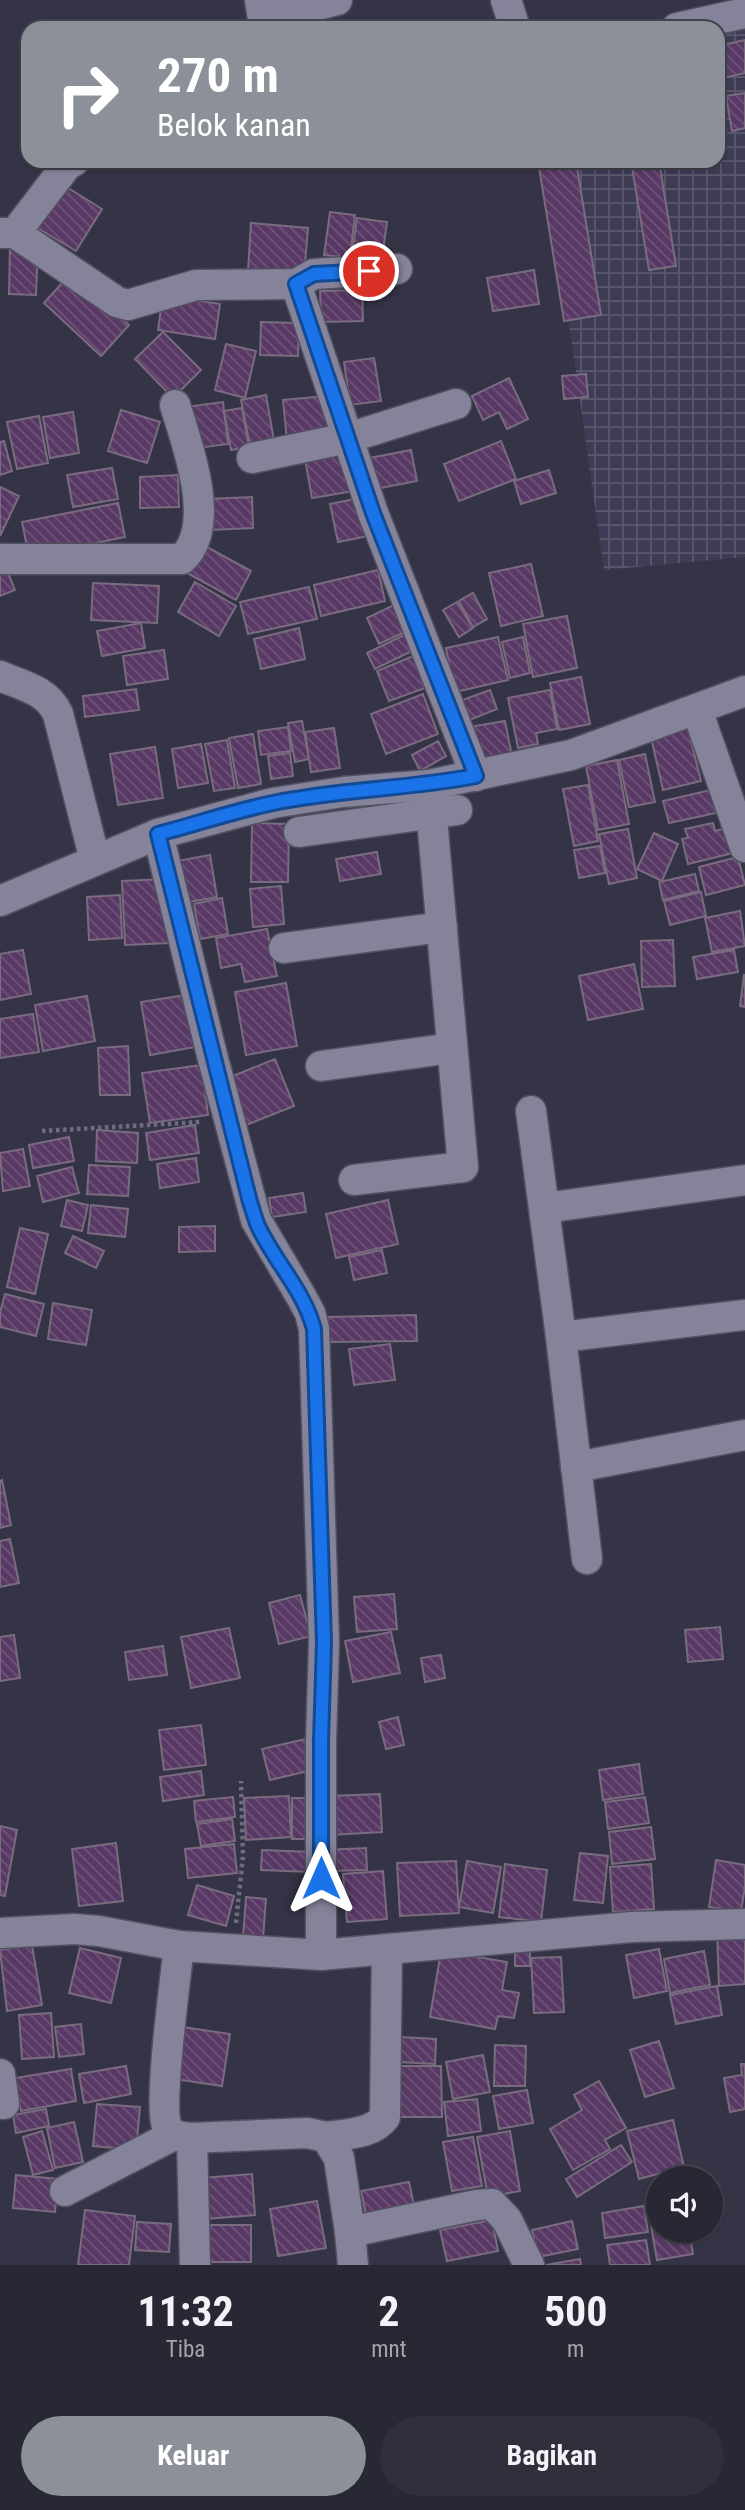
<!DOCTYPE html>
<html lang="id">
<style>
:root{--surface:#282734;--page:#302f3c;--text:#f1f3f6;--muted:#a5a5ac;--line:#44444f;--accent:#8c9099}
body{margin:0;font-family:"Roboto Condensed",sans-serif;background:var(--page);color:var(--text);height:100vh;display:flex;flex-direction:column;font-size:26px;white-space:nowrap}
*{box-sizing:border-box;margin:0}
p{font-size:23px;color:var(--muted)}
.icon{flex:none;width:38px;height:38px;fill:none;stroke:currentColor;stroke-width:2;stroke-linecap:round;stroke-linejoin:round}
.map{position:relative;height:2265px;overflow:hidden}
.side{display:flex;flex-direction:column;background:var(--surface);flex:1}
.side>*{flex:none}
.banner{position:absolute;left:21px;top:21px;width:704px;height:147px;border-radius:21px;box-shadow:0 2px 5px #0004,0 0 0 2px var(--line);background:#8c9099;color:#fff;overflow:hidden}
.fabs{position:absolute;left:646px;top:2166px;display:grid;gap:14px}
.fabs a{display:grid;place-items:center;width:77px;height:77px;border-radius:50%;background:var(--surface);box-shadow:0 2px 5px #0004,0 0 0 2px var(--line);font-size:35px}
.pin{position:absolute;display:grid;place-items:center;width:60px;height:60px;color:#fff;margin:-30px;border:4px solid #fff;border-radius:50%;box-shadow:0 2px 7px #0007}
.me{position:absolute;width:77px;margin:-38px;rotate:0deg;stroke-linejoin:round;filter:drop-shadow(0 0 5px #0008)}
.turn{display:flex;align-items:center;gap:24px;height:147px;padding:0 21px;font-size:32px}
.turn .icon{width:91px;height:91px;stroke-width:2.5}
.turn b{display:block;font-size:49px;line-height:60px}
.eta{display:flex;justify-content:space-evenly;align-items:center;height:119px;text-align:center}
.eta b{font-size:42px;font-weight:700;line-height:49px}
.cta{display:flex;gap:14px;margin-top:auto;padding:14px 21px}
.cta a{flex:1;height:80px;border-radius:42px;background:var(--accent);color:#fff;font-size:28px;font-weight:700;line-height:80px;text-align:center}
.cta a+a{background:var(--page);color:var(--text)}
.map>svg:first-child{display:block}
.industrial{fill:url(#industrial-grid)}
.building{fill:url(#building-back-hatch);stroke:#7a6c7f;stroke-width:2}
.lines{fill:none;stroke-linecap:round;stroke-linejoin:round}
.street-casing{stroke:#525060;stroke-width:33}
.path{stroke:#6e6d7d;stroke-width:4.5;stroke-dasharray:3.5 3.5;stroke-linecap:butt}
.street{stroke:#848399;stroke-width:30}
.route-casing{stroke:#114b97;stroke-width:18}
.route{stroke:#1a73e8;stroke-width:12}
</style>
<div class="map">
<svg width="745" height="2265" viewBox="0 0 745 2265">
<defs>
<pattern id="industrial-grid" width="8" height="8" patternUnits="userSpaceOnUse" patternTransform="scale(1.75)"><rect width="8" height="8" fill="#3e3c55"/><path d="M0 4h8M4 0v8" fill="none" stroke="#59586d"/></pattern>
<pattern id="building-back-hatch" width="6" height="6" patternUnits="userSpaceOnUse" patternTransform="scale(1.75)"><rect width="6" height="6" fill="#583864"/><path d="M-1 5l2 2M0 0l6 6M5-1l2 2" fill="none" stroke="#6f547a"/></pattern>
</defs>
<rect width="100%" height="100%" fill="#353446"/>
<path class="industrial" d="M 745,28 L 745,557 L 604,570 L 546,161 L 718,161 L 718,35 Z"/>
<g class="building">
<path d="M 745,40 L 745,73 L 723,78 L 718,46 Z"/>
<path d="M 745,93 L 745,128 L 732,131 L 726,96 Z"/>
<path d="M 538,161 L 576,161 L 601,315 L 564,321 Z"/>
<path d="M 631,161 L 659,161 L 676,266 L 649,270 Z"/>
<path d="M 57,181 L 102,209 L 76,251 L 31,224 Z"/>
<path d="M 330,212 L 355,215 L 350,258 L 324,255 Z"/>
<path d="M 357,218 L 387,222 L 382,258 L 352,254 Z"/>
<path d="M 251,223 L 308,228 L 304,276 L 248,271 Z"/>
<path d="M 10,246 L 38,248 L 36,295 L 9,294 Z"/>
<path d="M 534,270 L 539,304 L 493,311 L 487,278 Z"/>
<path d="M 72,272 L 129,325 L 101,356 L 44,303 Z"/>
<path d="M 362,290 L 363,321 L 321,322 L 320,291 Z"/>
<path d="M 163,295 L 220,304 L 215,339 L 158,330 Z"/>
<path d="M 261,322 L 299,323 L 298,356 L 260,355 Z"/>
<path d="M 163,332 L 201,370 L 173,398 L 135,359 Z"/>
<path d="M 226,344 L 256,351 L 245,398 L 215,390 Z"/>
<path d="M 374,358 L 381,401 L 350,405 L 344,362 Z"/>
<path d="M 586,374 L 588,397 L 564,399 L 562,376 Z"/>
<path d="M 509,378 L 528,419 L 507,429 L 499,412 L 483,420 L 472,396 Z"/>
<path d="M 266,395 L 274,441 L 250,446 L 241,400 Z"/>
<path d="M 326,396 L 330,437 L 287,441 L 283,400 Z"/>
<path d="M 223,402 L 228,444 L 191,449 L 185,407 Z"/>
<path d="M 242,408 L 249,447 L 231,450 L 224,411 Z"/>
<path d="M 121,410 L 160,422 L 147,463 L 108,451 Z"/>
<path d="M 73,412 L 79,453 L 50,458 L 43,417 Z"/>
<path d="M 39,416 L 48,463 L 17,469 L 7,422 Z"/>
<path d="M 4,441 L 12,471 L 0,475 L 0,442 Z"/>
<path d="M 501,441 L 516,479 L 459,501 L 444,464 Z"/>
<path d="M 411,450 L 417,481 L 370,490 L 364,459 Z"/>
<path d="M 348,452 L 354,491 L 312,498 L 305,459 Z"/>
<path d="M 112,468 L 118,499 L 73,507 L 67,475 Z"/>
<path d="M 549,470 L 556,493 L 521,504 L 514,481 Z"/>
<path d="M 178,475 L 179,507 L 140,508 L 140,477 Z"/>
<path d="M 0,487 L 19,496 L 0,536 Z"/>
<path d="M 252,497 L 253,528 L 209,530 L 207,499 Z"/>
<path d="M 365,497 L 373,535 L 338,542 L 330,504 Z"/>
<path d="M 118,503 L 125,537 L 29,557 L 22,522 Z"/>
<path d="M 205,546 L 251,571 L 236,600 L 189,574 Z"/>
<path d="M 531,564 L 543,616 L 501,626 L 489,573 Z"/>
<path d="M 6,568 L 15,590 L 0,596 L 0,570 Z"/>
<path d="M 378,570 L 385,601 L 321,616 L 314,585 Z"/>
<path d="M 195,582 L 236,606 L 219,636 L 178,612 Z"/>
<path d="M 93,583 L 159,586 L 157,623 L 91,620 Z"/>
<path d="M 309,587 L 317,619 L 248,634 L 240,602 Z"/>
<path d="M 473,593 L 487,619 L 473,627 L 459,601 Z"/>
<path d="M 457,602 L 473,628 L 459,637 L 443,610 Z"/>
<path d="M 396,604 L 409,630 L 379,644 L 367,618 Z"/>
<path d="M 567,616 L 577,668 L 533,677 L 523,624 Z"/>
<path d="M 141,623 L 145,648 L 102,656 L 97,631 Z"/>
<path d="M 299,628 L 305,659 L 261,669 L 254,639 Z"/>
<path d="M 408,633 L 416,649 L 375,669 L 367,653 Z"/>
<path d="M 498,637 L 508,680 L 455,692 L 446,648 Z"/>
<path d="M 523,637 L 530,673 L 510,678 L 502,642 Z"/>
<path d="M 164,650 L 168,679 L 127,685 L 123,656 Z"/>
<path d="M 413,656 L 425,688 L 389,701 L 377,671 Z"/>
<path d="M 581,677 L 590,724 L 559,730 L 550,683 Z"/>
<path d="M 136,689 L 139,710 L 85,717 L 83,696 Z"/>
<path d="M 490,690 L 497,709 L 462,723 L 454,703 Z"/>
<path d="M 550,690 L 557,729 L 536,733 L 538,744 L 518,748 L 508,698 Z"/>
<path d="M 423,694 L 438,734 L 386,754 L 371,714 Z"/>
<path d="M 302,721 L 309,759 L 295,762 L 288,723 Z"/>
<path d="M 505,721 L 512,756 L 475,762 L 469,727 Z"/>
<path d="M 687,725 L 701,781 L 663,790 L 650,733 Z"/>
<path d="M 288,727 L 291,751 L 261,755 L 258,731 Z"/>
<path d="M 334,728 L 340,768 L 311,772 L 305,732 Z"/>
<path d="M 253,734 L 261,784 L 238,788 L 229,738 Z"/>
<path d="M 227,740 L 235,788 L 214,791 L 205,744 Z"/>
<path d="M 438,741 L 446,756 L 420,771 L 412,755 Z"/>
<path d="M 201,744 L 208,783 L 178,788 L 172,749 Z"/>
<path d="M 155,747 L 163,798 L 118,805 L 110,754 Z"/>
<path d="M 290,753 L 293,776 L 271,779 L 268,756 Z"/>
<path d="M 645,754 L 655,802 L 629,807 L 619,760 Z"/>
<path d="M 617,760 L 629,824 L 598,830 L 586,766 Z"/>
<path d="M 588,785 L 598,841 L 574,846 L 563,789 Z"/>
<path d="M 711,790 L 716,813 L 669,823 L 663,801 Z"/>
<path d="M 252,823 L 289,824 L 288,882 L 251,882 Z"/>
<path d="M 713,823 L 715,831 L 730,827 L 737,852 L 688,864 L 682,839 L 688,838 L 685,829 Z"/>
<path d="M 628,829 L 637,878 L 609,884 L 599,834 Z"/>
<path d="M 654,833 L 678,844 L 662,881 L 637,869 Z"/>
<path d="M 600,846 L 605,873 L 579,878 L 574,850 Z"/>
<path d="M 377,852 L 381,874 L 340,881 L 336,859 Z"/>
<path d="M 210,855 L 217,897 L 184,903 L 177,861 Z"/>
<path d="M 738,857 L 745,885 L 706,895 L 699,867 Z"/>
<path d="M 695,874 L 699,891 L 663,900 L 659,882 Z"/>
<path d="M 167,879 L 170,943 L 125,945 L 122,881 Z"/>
<path d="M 281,886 L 284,924 L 253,927 L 250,889 Z"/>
<path d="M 701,892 L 706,916 L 670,925 L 664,901 Z"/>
<path d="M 120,895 L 122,938 L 89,940 L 87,897 Z"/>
<path d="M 222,898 L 228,934 L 200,939 L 194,904 Z"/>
<path d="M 740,911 L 745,946 L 712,952 L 705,918 Z"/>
<path d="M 267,929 L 277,976 L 245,982 L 241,964 L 221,968 L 216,938 Z"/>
<path d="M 673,940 L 675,986 L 642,987 L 641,941 Z"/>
<path d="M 23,950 L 31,994 L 0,1000 L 0,954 Z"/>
<path d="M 734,950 L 738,972 L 697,979 L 693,957 Z"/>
<path d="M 634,964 L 643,1009 L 588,1020 L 579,976 Z"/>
<path d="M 744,975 L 745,975 L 745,1007 L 740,1006 Z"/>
<path d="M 286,983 L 297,1046 L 246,1055 L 235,992 Z"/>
<path d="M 192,994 L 201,1046 L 150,1055 L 141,1002 Z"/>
<path d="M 87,996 L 95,1041 L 43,1051 L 35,1005 Z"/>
<path d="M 33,1014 L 39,1052 L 0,1058 L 0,1019 Z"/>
<path d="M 128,1046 L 130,1095 L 100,1095 L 98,1048 Z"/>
<path d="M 275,1059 L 294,1106 L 241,1127 L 223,1080 Z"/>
<path d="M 202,1065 L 208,1115 L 150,1123 L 142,1073 Z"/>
<path d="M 195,1125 L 199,1153 L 150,1160 L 146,1133 Z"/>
<path d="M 97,1130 L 138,1133 L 137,1163 L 96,1161 Z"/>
<path d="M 69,1137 L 74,1161 L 33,1168 L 29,1145 Z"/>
<path d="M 23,1149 L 30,1186 L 3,1191 L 0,1153 Z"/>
<path d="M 196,1158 L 199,1182 L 160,1188 L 157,1164 Z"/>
<path d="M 89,1165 L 130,1167 L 128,1196 L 87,1194 Z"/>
<path d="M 72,1167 L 79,1193 L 43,1202 L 37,1176 Z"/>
<path d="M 303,1193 L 306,1212 L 272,1217 L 269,1198 Z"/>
<path d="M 67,1200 L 88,1205 L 82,1231 L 61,1226 Z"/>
<path d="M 388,1200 L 398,1244 L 336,1258 L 326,1214 Z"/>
<path d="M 91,1205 L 128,1209 L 125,1237 L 88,1233 Z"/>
<path d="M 215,1226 L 215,1251 L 179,1252 L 179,1227 Z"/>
<path d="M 20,1228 L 48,1234 L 35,1294 L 7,1287 Z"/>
<path d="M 73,1236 L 104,1251 L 96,1268 L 65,1253 Z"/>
<path d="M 382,1250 L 387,1273 L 354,1280 L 349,1257 Z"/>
<path d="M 5,1294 L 44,1304 L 36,1336 L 0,1327 L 0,1313 Z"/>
<path d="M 53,1303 L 92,1310 L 86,1345 L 48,1339 Z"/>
<path d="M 416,1315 L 417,1341 L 329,1342 L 328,1317 Z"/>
<path d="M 390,1344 L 395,1380 L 354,1385 L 349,1349 Z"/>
<path d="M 2,1480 L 11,1525 L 0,1528 L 0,1481 Z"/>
<path d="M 10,1539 L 19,1583 L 0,1587 L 0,1541 Z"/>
<path d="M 394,1594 L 397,1629 L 357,1632 L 354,1597 Z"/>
<path d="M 300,1595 L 311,1636 L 279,1644 L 269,1603 Z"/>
<path d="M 720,1627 L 723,1659 L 688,1662 L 685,1630 Z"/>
<path d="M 229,1628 L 240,1678 L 191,1688 L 181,1637 Z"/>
<path d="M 391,1632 L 400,1673 L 353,1682 L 345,1641 Z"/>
<path d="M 14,1635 L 20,1678 L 0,1681 L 0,1637 Z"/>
<path d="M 163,1646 L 167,1675 L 129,1680 L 125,1652 Z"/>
<path d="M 441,1655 L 445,1678 L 425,1682 L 421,1658 Z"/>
<path d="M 398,1717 L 404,1745 L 386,1749 L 379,1722 Z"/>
<path d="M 201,1725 L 206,1765 L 164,1770 L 159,1730 Z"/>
<path d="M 310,1738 L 317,1769 L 270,1780 L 262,1749 Z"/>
<path d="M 639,1764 L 643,1794 L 603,1800 L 599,1770 Z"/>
<path d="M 201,1771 L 204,1795 L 163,1801 L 160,1777 Z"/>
<path d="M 380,1794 L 382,1832 L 330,1835 L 328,1796 Z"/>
<path d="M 289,1796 L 291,1837 L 246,1840 L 244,1798 Z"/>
<path d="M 233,1797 L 235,1817 L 196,1822 L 194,1801 Z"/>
<path d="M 645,1797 L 649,1823 L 608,1829 L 605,1802 Z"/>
<rect x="292" y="1798" width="27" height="41"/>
<path d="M 232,1819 L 235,1841 L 201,1846 L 197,1824 Z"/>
<path d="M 0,1826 L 17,1830 L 5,1896 L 0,1895 Z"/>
<path d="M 651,1827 L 655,1859 L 612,1864 L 609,1832 Z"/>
<path d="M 116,1843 L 123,1901 L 79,1906 L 72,1849 Z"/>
<path d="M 234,1844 L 237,1873 L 188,1878 L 185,1849 Z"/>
<path d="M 366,1848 L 367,1870 L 326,1871 L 325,1850 Z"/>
<path d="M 262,1850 L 312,1852 L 311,1872 L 261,1870 Z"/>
<path d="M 580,1853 L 608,1856 L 603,1903 L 574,1900 Z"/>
<path d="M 716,1860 L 745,1865 L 745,1886 L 741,1912 L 709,1907 Z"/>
<path d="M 456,1861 L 459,1913 L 400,1916 L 397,1863 Z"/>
<path d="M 467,1861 L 501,1867 L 493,1913 L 459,1907 Z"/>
<path d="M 505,1864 L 547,1870 L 541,1922 L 499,1917 Z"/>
<path d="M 651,1864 L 654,1909 L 613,1912 L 610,1867 Z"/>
<path d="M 383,1871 L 387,1919 L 347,1922 L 343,1874 Z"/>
<path d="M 197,1885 L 234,1896 L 226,1926 L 188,1915 Z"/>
<path d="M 246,1897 L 266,1899 L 263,1939 L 243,1937 Z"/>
<path d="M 745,1929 L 745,1984 L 719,1986 L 717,1931 Z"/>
<path d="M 32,1945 L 42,2005 L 7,2011 L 0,1950 Z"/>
<path d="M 515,1946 L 530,1947 L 530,1966 L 515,1966 Z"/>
<path d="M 80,1948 L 121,1958 L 111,2003 L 69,1993 Z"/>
<path d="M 659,1949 L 667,1991 L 634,1998 L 626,1955 Z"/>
<path d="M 441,1951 L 507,1962 L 502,1990 L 519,1993 L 514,2018 L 498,2016 L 495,2029 L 430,2017 Z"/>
<path d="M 704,1951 L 710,1985 L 670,1993 L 664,1959 Z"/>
<path d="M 561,1957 L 564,2012 L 534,2013 L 531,1958 Z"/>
<path d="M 717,1986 L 722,2015 L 676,2024 L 670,1995 Z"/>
<path d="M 51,2013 L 54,2057 L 22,2059 L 19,2015 Z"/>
<path d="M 81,2024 L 84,2054 L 59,2057 L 55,2027 Z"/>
<path d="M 176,2026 L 230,2034 L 222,2086 L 168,2078 Z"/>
<path d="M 400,2037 L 436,2039 L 435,2064 L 399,2062 Z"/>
<path d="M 659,2041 L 674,2088 L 645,2097 L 630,2050 Z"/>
<path d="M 495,2045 L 526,2046 L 525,2086 L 494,2086 Z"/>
<path d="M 483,2055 L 490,2092 L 453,2099 L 446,2062 Z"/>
<path d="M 741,2064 L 745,2064 L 745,2109 L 730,2112 L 724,2078 L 742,2075 Z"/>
<path d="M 126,2066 L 131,2094 L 84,2103 L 79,2074 Z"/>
<path d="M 399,2066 L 441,2066 L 442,2117 L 400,2117 Z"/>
<path d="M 71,2069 L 76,2101 L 21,2111 L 15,2078 Z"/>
<path d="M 599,2081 L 626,2128 L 605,2140 L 610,2149 L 573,2170 L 550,2129 L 582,2110 L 574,2095 Z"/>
<path d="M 527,2090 L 533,2123 L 499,2129 L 493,2096 Z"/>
<path d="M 477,2099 L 481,2131 L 448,2136 L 444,2102 Z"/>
<path d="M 97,2104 L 140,2107 L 136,2150 L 93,2146 Z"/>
<path d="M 46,2109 L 49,2126 L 16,2133 L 13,2115 Z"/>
<path d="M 673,2120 L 684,2167 L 639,2179 L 627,2131 Z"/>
<path d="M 74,2122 L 83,2162 L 55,2168 L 47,2128 Z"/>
<path d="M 42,2131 L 53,2170 L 33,2175 L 23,2137 Z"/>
<path d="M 510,2131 L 520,2191 L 488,2197 L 477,2137 Z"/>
<path d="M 473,2137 L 482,2186 L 452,2191 L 443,2142 Z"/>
<path d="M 621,2145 L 632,2162 L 577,2197 L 566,2179 Z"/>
<path d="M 252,2174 L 255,2215 L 205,2219 L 202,2178 Z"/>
<path d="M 16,2175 L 58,2179 L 55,2212 L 13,2208 Z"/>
<path d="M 409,2182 L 415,2210 L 367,2219 L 361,2191 Z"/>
<path d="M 317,2201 L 326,2248 L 278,2256 L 270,2209 Z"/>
<path d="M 658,2201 L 658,2231 L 689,2231 L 693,2254 L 657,2260 L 647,2203 Z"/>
<path d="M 644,2206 L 648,2232 L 605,2238 L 602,2213 Z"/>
<path d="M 85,2210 L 135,2216 L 129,2265 L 78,2265 Z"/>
<path d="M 492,2220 L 498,2251 L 447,2261 L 440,2230 Z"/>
<path d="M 572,2221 L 578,2249 L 538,2257 L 532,2230 Z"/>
<path d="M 137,2222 L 171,2224 L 169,2252 L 135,2250 Z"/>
<rect x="201" y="2225" width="50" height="37"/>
<path d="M 646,2240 L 650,2265 L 610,2265 L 607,2245 Z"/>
<path d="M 580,2259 L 581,2265 L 546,2265 Z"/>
</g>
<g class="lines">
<g class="street-casing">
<g id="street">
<path d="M 260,0 L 263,19 L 337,0"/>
<path d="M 506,0 L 515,28"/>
<path d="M 677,28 L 745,13"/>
<path d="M 0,233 L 15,233 L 117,302 L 128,305 L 196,285 L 296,284 L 314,274 L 397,269"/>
<path d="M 15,233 L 67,165 L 74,161"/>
<path d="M 296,284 L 373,513 L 476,776"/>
<path d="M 252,458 L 348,438 L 456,404"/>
<path d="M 0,559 L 182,559 C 218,526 187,444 175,405"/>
<path d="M 0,676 C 23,686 47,690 58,714 L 95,860"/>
<path d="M 697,710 L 745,847"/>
<path d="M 299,832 L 457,810"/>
<path d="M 158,834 L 212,1055 L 256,1220 L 302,1298 L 310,1313 L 314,1329 L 324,1643 L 321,1741 L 321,1955"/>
<path d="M 0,901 L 158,834 L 273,803 L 343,792 L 429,785 L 571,755 L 745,691"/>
<path d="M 284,948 L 442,927"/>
<path d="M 321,1066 L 452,1048"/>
<path d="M 531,1111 L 561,1337 L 587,1559"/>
<path d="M 354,1180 L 463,1167 L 429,785"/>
<path d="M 545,1208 L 745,1180"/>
<path d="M 561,1337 L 745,1315"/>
<path d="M 576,1467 L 745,1435"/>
<path d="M 0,1933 L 74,1929 L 99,1931 L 179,1946 L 321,1955 L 632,1927 L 745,1924"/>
<path d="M 179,1946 C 176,1975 157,2110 168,2129 C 173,2137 183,2137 192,2138 L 307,2133 L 326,2137 L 339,2158 L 350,2232 L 477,2205 L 492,2204 L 507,2220 L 529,2265"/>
<path d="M 0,2074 L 4,2104"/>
<path d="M 326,2137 C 346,2134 373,2134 385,2117 L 387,1949"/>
<path d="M 192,2138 L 195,2265"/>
<path d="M 65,2191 L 174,2135"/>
<path d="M 350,2232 L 353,2265"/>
</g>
</g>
<g class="path">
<path d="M 42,1131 L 201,1122"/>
<path d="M 236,1923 L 243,1856 L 241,1781"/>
</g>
<use href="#street" class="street"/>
</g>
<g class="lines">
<g class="route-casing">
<path id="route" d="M 321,1878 L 321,1741 L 324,1643 L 314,1329 C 304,1291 276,1263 259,1228 C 255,1220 253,1210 250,1202 L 158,834 C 196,824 234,811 273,803 C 340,789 409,789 476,776 L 373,513 L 296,284 L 314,274 L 369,271"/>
</g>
<use href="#route" class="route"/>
</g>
</svg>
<div class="fabs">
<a><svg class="icon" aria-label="sound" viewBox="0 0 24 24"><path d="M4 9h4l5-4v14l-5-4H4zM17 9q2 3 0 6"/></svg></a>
</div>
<div class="pin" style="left:369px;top:271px;background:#d93025"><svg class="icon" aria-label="arrive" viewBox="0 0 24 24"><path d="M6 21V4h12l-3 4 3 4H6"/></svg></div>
<svg class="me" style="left:321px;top:1878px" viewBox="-20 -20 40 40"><path d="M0-17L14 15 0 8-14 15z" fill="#1a73e8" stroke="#fff" stroke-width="4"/></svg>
<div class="banner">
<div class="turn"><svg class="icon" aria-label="right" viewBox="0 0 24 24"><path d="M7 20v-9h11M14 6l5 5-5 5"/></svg><div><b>270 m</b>Belok kanan</div></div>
</div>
</div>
<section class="side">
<div class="eta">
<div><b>11:32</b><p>Tiba</p></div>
<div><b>2</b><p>mnt</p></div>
<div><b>500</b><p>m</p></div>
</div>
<div class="cta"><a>Keluar</a><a>Bagikan</a></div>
</section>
